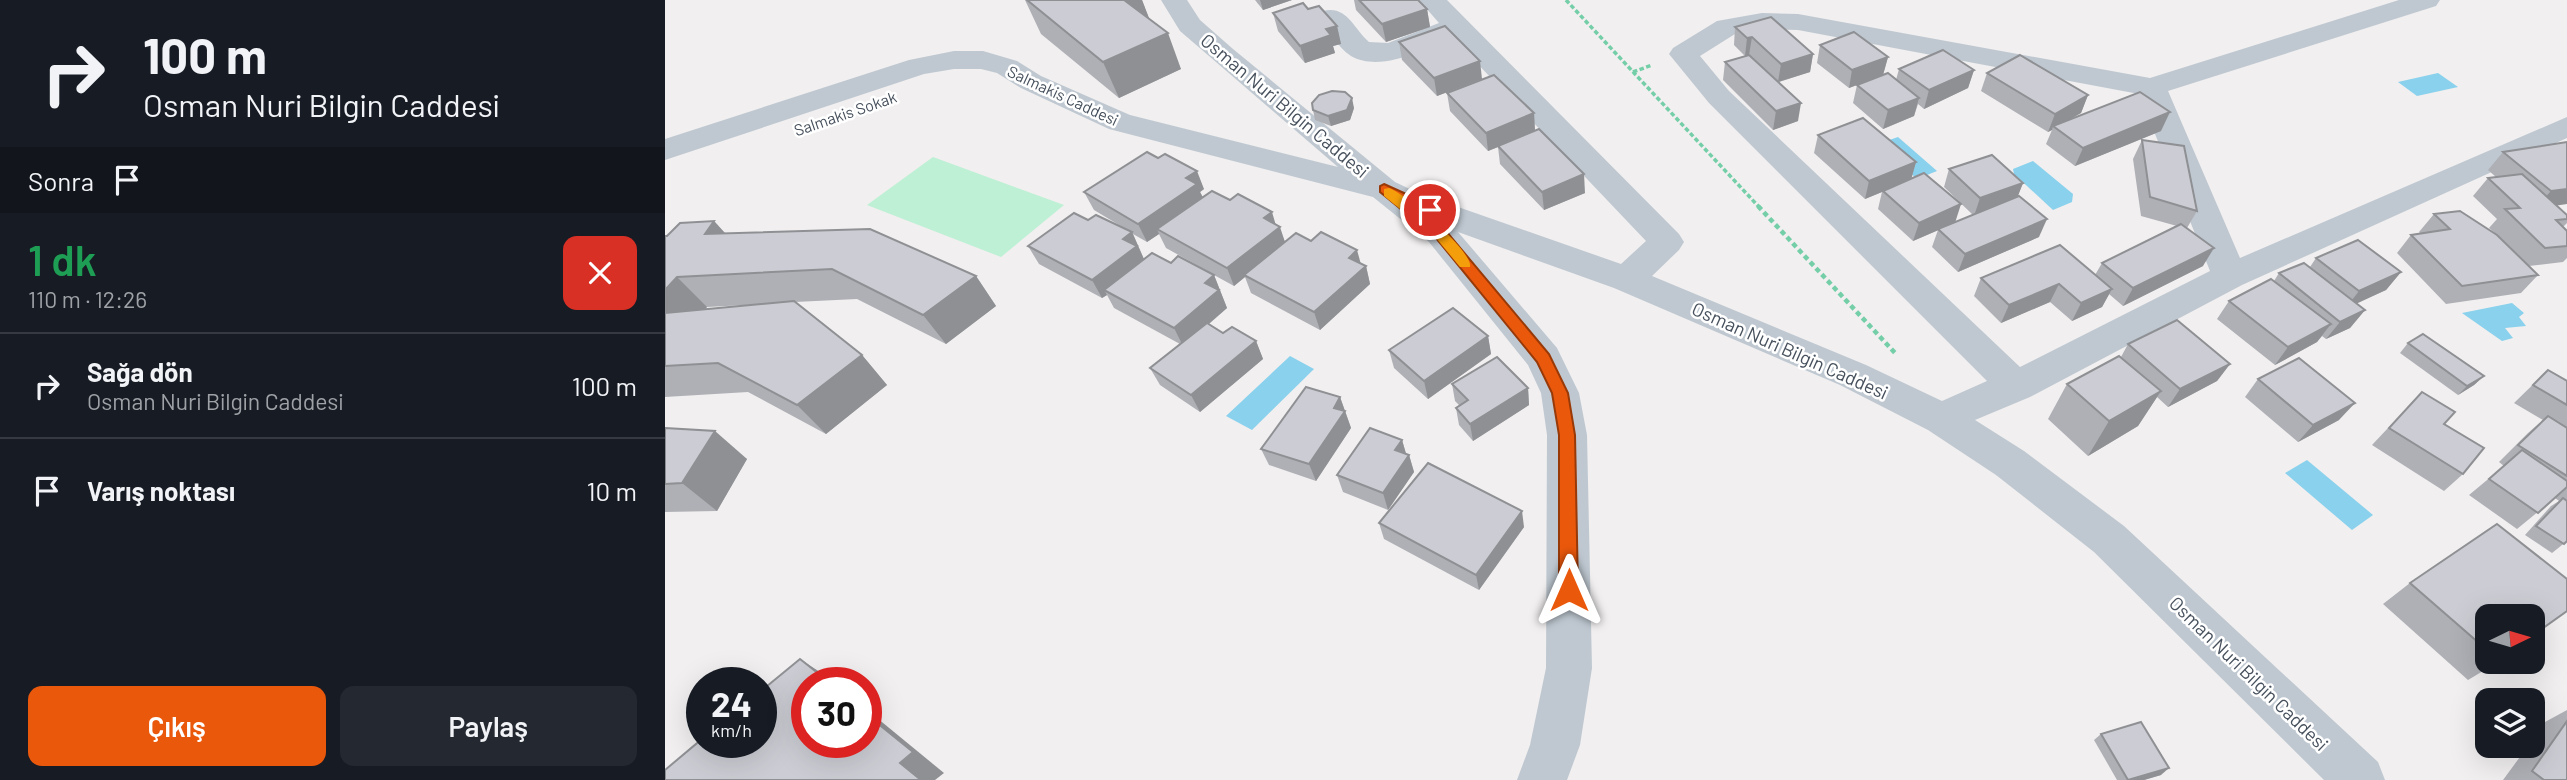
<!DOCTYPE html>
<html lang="tr">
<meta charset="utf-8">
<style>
:root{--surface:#171b24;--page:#242831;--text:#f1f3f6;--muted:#9ea1a6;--line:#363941;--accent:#ea580c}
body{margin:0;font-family:Barlow,sans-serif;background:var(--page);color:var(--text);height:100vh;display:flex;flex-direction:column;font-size:26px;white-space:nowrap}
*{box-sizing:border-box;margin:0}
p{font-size:23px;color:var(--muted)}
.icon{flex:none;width:38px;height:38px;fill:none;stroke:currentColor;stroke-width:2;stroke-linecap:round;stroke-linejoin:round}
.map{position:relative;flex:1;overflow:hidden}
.details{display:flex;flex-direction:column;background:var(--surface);width:665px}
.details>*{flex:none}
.hud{background:#171b24;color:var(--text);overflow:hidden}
.needle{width:46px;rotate:85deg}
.tools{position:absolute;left:1810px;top:604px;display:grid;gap:14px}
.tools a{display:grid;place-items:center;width:70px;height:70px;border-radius:14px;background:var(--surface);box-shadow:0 7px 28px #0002;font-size:35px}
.speed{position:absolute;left:21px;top:667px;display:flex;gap:14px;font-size:35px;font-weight:700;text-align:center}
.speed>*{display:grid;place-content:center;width:91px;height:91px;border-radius:50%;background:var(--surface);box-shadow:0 7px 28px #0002;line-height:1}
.speed small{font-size:18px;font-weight:400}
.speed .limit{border:10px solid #d22;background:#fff;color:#111}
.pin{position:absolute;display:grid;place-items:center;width:60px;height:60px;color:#fff;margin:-30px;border:4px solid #fff;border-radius:50%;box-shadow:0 2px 7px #0007}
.me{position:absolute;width:77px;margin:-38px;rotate:0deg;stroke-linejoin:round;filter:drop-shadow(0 0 5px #0008)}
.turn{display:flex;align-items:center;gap:24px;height:147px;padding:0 28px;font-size:32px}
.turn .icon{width:91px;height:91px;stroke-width:2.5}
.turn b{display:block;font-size:49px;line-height:60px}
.then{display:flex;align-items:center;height:66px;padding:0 28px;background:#0003;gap:14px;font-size:26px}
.round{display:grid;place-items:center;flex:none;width:74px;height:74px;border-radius:14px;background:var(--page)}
.summary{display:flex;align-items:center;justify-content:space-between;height:119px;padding:0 28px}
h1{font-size:42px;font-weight:600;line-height:52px;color:#1e9e55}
.action{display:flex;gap:14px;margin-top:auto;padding:14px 28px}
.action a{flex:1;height:80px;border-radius:14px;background:var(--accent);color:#fff;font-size:28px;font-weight:600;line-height:80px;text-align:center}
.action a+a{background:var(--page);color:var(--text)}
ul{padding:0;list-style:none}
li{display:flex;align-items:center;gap:21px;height:105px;padding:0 28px;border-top:2px solid var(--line)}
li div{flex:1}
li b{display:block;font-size:26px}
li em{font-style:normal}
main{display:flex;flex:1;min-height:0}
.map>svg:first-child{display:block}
.green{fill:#bdf0d4}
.water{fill:#89d1ed}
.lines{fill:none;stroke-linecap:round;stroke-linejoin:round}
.path-far1{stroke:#74cea8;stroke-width:3.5;stroke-dasharray:4.5 2.5;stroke-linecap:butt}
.path{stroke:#74cea8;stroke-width:4.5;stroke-dasharray:5 3.5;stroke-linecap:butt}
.minor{fill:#bfc8d1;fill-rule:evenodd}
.wall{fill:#afb0b6;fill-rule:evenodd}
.shaded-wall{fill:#8f9094}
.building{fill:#cccdd4;stroke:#8f9094;stroke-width:2}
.route{fill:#ea580c;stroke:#983908;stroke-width:2}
.slow{fill:#f59e0b}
.labels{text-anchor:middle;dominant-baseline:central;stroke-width:5;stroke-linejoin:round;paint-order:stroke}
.far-street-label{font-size:16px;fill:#47515d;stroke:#fff}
.street-label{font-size:19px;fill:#47515d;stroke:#fff}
</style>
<main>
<section class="details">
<div class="hud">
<div class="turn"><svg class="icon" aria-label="right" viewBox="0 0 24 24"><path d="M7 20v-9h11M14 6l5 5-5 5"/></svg><div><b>100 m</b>Osman Nuri Bilgin Caddesi</div></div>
<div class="then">Sonra<svg class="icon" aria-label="arrive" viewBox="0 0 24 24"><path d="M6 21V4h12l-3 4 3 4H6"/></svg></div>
</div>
<div class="summary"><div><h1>1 dk</h1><p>110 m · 12:26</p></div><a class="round" style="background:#d93025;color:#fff"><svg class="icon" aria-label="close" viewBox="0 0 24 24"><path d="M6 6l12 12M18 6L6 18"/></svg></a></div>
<ul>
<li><svg class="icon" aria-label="right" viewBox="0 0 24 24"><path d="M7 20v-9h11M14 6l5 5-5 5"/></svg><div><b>Sağa dön</b><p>Osman Nuri Bilgin Caddesi</p></div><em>100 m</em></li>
<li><svg class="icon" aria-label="arrive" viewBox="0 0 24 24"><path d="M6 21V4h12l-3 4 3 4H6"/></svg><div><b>Varış noktası</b></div><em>10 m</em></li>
</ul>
<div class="action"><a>Çıkış</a><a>Paylaş</a></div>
</section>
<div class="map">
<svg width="1902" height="780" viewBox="0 0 1902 780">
<rect width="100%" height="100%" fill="#f1efef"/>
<path class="green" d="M 268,157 L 399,205 L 336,257 L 202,205 Z"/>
<g class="water">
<path d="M 1773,73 L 1793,87 L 1752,96 L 1733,82 Z"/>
<path d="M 1233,137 L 1272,171 L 1252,179 L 1213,144 Z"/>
<path d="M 1368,161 L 1408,194 L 1407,202 L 1388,210 L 1349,174 L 1348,169 Z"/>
<path d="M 1847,303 L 1859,313 L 1854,317 L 1861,326 L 1840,328 L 1848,338 L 1837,341 L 1797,313 Z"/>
<path d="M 625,356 L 649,369 L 587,430 L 561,416 Z"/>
<path d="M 1642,460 L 1708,515 L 1687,530 L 1620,473 Z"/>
</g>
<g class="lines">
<g class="path-far1">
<path d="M 901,0 L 1095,208"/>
<path d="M 968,72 L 987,65"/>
</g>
<path class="path" d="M 1093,206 L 1231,354"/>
<path class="minor" d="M 496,0 L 522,0 L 535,20 L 568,49 L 730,182 L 753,193 L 956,264 L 981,241 L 788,38 C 760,49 716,73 686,56 C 673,48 663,29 654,17 L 658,11 C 682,5 688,28 704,42 L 723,43 L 774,23 L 754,0 L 782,0 L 1014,234 L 1019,242 L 1014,250 L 987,276 L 1201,365 L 1277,401 L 1322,381 L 1044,103 L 1004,54 L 1008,48 L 1052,21 L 1097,13 L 1133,14 L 1485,78 L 1734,0 L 1775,0 L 1771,6 L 1503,91 L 1575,258 L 1902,117 L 1902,138 L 1577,285 L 1365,397 L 1310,420 L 1359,451 L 1459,526 L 1713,762 L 1720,780 L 1659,780 L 1429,552 L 1331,475 L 1263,430 L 1175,385 L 949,288 L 793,232 L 892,348 L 914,393 L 922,435 L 927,668 L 915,745 L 902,780 L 852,780 L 865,745 L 881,668 L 882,435 L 876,393 L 863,365 L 764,242 L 708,197 L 444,129 L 356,88 L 332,73 L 316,69 L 289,69 L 259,74 L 0,160 L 0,139 L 244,60 L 289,51 L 318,51 L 352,61 L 376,76 L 465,115 L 673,167 L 515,31 ZM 1097,29 L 1133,30 L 1474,94 L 1545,271 L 1355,367 L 1064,91 L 1035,56 L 1070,34 Z"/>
</g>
<g class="wall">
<path d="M 360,0 L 477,0 L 484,19 L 516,69 L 454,98 L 376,34 Z"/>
<path d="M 590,0 L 627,0 L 598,10 Z"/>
<path d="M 689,0 L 753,0 L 762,9 L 765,27 L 721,42 L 691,10 Z"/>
<path d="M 643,9 L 672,26 L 676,44 L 668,46 L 670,53 L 640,63 L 613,31 L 608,13 Z"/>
<path d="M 1070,27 L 1148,54 L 1145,72 L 1114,82 L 1133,121 L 1108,130 L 1058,80 L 1060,62 L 1080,56 L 1069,45 Z"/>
<path d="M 734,42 L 817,79 L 772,96 L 737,60 Z"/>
<path d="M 1155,45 L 1223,57 L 1218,75 L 1231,80 L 1234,69 L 1309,70 L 1303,88 L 1259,109 L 1253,104 L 1249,116 L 1218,129 L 1188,103 L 1192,85 L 1184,88 L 1152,63 Z"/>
<path d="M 1322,73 L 1423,95 L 1416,113 L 1403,120 L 1496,131 L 1410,166 L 1381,144 L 1387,130 L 1383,132 L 1316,91 Z"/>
<path d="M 782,93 L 869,113 L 870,131 L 920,193 L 879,210 L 835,164 L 833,147 L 823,151 L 785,111 Z"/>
<path d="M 689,108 L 685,120 L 666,126 L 650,120 L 648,110 Z"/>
<path d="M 1153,135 L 1251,162 L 1246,179 L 1290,222 L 1308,215 L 1279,187 L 1284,169 L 1358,183 L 1352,197 L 1374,237 L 1293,272 L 1267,247 L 1273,230 L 1248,241 L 1213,209 L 1217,192 L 1200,199 L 1149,153 Z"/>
<path d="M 1477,140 L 1532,211 L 1522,228 L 1538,266 L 1458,306 L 1444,294 L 1437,307 L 1407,321 L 1385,302 L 1336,323 L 1309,296 L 1316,278 L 1430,275 L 1437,263 L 1512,226 L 1476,216 L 1468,159 Z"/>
<path d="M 1902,142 L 1892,206 L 1902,215 L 1902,223 L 1898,227 L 1902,231 L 1902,258 L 1898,262 L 1864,266 L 1873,275 L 1856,293 L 1781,304 L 1732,253 L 1746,235 L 1756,234 L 1754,232 L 1769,214 L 1830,233 L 1824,228 L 1832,219 L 1808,196 L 1823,178 L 1831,177 L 1823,170 L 1838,152 Z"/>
<path d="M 539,189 L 535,192 L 538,197 L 611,224 L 620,242 L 646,241 L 701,266 L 705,284 L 655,330 L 586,293 L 580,277 L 569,286 L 549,275 L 562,308 L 544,324 L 558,333 L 591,341 L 598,359 L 535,412 L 495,385 L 485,368 L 515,344 L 449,308 L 442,295 L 437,298 L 374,264 L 363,246 L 423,220 L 459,228 L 429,210 L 419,192 ZM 468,234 L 482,242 L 494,234 L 501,248 L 548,274 L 506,263 L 479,259 Z"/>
<path d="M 49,221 L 60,233 L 311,276 L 331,306 L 281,344 L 192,299 L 130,302 L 197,355 L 222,385 L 161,434 L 83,392 L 0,397 L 0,236 ZM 101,304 L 40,309 L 42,307 Z"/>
<path d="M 1651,258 L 1736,272 L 1721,290 L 1691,303 L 1700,310 L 1685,328 L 1661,339 L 1657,336 L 1652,342 L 1610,365 L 1552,319 L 1564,301 L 1609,281 L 1614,273 L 1645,267 Z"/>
<path d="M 823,336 L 826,354 L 763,399 L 729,368 L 724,350 Z"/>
<path d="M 1743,343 L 1819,376 L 1809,385 L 1793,395 L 1735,353 Z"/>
<path d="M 1463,344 L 1565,364 L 1552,381 L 1503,407 L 1492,397 L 1473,426 L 1423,456 L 1383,419 L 1402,384 L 1456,357 Z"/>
<path d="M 1883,370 L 1902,381 L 1902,541 L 1887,553 L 1860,535 L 1886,506 L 1894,501 L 1890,498 L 1852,529 L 1804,495 L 1839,466 L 1834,462 L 1863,433 L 1878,420 L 1849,403 Z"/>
<path d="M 1593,379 L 1674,420 L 1633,442 L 1580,397 Z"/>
<path d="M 787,384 L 863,388 L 864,405 L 808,441 L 794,425 L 791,408 L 795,406 L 790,401 Z"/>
<path d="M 1757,392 L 1779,424 L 1798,474 L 1779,491 L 1707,445 Z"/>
<path d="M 675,397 L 686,428 L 651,481 L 604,465 L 596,449 Z"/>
<path d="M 0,428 L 82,459 L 52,511 L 0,512 Z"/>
<path d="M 737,440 L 741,454 L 744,455 L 749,472 L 723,510 L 678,492 L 672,475 Z"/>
<path d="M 714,523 L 859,527 L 814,590 L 719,539 Z"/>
<path d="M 1745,583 L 1822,616 L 1822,662 L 1833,662 L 1803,680 L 1718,604 Z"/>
<path d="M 1902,710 L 1902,780 L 1838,780 L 1863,746 L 1867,746 L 1867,740 L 1880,722 Z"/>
<path d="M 1436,734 L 1496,775 L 1479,780 L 1452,780 L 1429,740 Z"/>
</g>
<g class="shaded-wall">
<path d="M 455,0 L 477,0 L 486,23 Z"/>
<path d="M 595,0 L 627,0 L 598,10 Z"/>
<path d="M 762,9 L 765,27 L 721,42 L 717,24 Z"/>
<path d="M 672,26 L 676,44 L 668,46 L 670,53 L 640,63 L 635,46 L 661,29 Z"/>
<path d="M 503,33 L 516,69 L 454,98 L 438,62 Z"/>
<path d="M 1087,37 L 1084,55 L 1080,56 L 1082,38 Z"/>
<path d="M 1148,54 L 1145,72 L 1113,82 L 1116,64 Z"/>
<path d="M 1223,57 L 1218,75 L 1184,88 L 1187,70 Z"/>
<path d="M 815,61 L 817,79 L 772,96 L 769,78 Z"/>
<path d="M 1309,70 L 1303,88 L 1259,109 L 1264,90 Z"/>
<path d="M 1423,95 L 1416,113 L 1390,128 L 1388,126 L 1387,130 L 1383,132 L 1390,114 Z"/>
<path d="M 687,98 L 689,108 L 685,120 L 666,126 L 663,116 Z"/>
<path d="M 1254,98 L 1249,116 L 1218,129 L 1223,110 Z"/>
<path d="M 1136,103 L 1133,121 L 1108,130 L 1111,111 Z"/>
<path d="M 1505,112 L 1496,131 L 1410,166 L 1418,148 Z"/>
<path d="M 869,113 L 870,132 L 823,151 L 821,133 Z"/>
<path d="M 1251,162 L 1246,180 L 1200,199 L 1204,181 Z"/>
<path d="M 532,171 L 539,189 L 535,192 L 540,202 L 492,229 L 494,234 L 482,242 L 473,224 L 521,178 Z"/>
<path d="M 919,174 L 920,193 L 879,210 L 877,192 Z"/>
<path d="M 1358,183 L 1351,201 L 1309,216 L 1315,198 Z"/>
<path d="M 1902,189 L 1902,204 L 1869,209 L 1886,191 Z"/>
<path d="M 1296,204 L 1290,223 L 1248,241 L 1254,223 Z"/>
<path d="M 607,212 L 612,229 L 615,227 L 621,245 L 579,275 L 580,277 L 569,286 L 562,268 L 599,218 Z"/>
<path d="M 1382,219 L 1374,237 L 1293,272 L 1300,254 Z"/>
<path d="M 49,221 L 76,251 L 40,234 Z"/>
<path d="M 467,232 L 481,264 L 439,290 L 442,295 L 437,298 L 427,280 L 458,239 Z"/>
<path d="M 1549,248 L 1538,266 L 1458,306 L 1468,288 Z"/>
<path d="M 692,250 L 697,268 L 684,258 Z"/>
<path d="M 701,266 L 705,284 L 655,330 L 649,312 Z"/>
<path d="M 1736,272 L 1721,290 L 1680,309 L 1694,291 Z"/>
<path d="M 549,275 L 562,308 L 518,346 L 509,328 L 540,283 Z"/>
<path d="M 311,276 L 331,306 L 281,344 L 258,315 Z"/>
<path d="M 12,277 L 42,307 L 9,345 L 0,337 L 0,290 Z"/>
<path d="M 1394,284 L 1385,302 L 1336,323 L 1344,305 Z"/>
<path d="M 1447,289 L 1437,307 L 1407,321 L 1416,303 Z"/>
<path d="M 1700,310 L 1685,328 L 1661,339 L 1675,322 Z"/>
<path d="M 1666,324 L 1652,342 L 1610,365 L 1623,347 Z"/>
<path d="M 823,336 L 826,354 L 763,399 L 759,381 Z"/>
<path d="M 591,341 L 598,359 L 535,412 L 526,395 Z"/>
<path d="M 197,355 L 222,385 L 161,434 L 132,405 Z"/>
<path d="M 1565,364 L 1552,381 L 1503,407 L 1515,389 Z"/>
<path d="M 1819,376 L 1809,385 L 1793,395 L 1802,386 Z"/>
<path d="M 863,388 L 864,405 L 808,441 L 805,424 Z"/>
<path d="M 1496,391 L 1473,426 L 1423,456 L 1444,421 Z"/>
<path d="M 675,397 L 686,428 L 651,481 L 644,464 L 669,408 Z"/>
<path d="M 1690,403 L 1674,420 L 1633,442 L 1648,425 Z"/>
<path d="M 50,431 L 82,459 L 52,511 L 17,483 Z"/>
<path d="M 737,440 L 742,457 L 730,450 Z"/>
<path d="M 744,455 L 749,472 L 723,510 L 718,493 Z"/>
<path d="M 857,511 L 859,527 L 814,590 L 811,575 Z"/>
<path d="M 135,659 L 170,682 L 164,682 Z"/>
<path d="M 201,709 L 279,773 L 270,780 L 256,780 L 235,763 L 201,714 Z"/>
<path d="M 1504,768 L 1496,775 L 1479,780 L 1466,780 Z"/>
</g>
<g class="building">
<path d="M 362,0 L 459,0 L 503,33 L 438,62 Z"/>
<path d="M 694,0 L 753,0 L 762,9 L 717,24 Z"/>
<path d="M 638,3 L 643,9 L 654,6 L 672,26 L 661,29 L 666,35 L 635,46 L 608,13 Z"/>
<path d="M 1106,17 L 1148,54 L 1116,64 L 1087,37 L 1082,38 L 1070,27 Z"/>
<path d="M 780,26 L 815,61 L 769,78 L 734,42 Z"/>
<path d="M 1189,32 L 1223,57 L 1187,70 L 1155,45 Z"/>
<path d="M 1278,50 L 1309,70 L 1264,90 L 1234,69 Z"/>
<path d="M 1084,55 L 1136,103 L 1111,111 L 1060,62 Z"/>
<path d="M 1355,55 L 1423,95 L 1390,114 L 1322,73 Z"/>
<path d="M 1223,73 L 1254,98 L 1223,110 L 1192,85 Z"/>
<path d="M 829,75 L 869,113 L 821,133 L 782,93 Z"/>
<path d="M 667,91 L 680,92 L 687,98 L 682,110 L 663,116 L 648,110 L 647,103 L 654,95 Z"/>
<path d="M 1475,92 L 1505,112 L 1418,148 L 1388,126 Z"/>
<path d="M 1198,118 L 1251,162 L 1204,181 L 1153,135 Z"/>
<path d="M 874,129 L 919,174 L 877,192 L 833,146 Z"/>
<path d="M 1477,140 L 1519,146 L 1532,211 L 1485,197 Z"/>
<path d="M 1902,142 L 1902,189 L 1886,191 L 1838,152 Z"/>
<path d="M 482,152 L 493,158 L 500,154 L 532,171 L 521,178 L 532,184 L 473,224 L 419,192 Z"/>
<path d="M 1327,155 L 1358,183 L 1315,198 L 1284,169 Z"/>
<path d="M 1259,173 L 1296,204 L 1254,223 L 1218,191 Z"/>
<path d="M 1857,174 L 1902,215 L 1902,219 L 1891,220 L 1902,231 L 1902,246 L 1880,248 L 1840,209 L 1855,208 L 1823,178 Z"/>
<path d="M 547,191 L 565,200 L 573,194 L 607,212 L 599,218 L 615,227 L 562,268 L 492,229 Z"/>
<path d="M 1354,196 L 1382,219 L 1300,254 L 1273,229 Z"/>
<path d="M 1795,211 L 1832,235 L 1873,275 L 1797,286 L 1746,235 L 1785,229 L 1769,214 Z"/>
<path d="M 409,213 L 423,220 L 431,215 L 467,232 L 458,239 L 472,246 L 427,280 L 363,246 Z"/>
<path d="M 49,221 L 40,234 L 205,229 L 311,276 L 258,315 L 167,269 L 12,277 L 0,290 L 0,236 L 2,236 L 15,223 Z"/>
<path d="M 1516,224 L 1549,248 L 1468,288 L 1437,263 Z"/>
<path d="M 656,232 L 692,250 L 684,258 L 701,266 L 649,312 L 579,275 L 631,233 L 646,241 Z"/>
<path d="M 1693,240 L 1736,272 L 1694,291 L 1651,258 Z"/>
<path d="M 1395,245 L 1447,289 L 1416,303 L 1394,284 L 1344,305 L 1316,278 Z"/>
<path d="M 487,253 L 506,263 L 513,256 L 549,275 L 540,283 L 554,290 L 509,328 L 439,290 Z"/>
<path d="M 1639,263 L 1700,310 L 1675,322 L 1614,273 Z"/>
<path d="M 1606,279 L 1666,324 L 1623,347 L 1564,301 Z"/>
<path d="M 129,301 L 197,355 L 132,405 L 53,363 L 0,366 L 0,313 Z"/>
<path d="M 788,308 L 823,336 L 759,381 L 724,350 Z"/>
<path d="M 1512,320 L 1565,364 L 1515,389 L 1463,344 Z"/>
<path d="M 542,323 L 558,333 L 567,327 L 591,341 L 526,395 L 485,368 Z"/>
<path d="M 1758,334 L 1819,376 L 1802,386 L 1743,343 Z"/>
<path d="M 1454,356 L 1496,391 L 1444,421 L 1402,384 Z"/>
<path d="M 832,357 L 863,388 L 805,424 L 791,408 L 803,400 L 787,384 Z"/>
<path d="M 1634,358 L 1690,403 L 1648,425 L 1593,379 Z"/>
<path d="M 1883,370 L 1902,381 L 1902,405 L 1868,385 Z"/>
<path d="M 641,387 L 675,397 L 669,408 L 680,411 L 644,464 L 596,449 Z"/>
<path d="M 1757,392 L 1790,412 L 1779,424 L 1819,448 L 1798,474 L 1724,428 Z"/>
<path d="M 1883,416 L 1902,428 L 1902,476 L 1853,445 Z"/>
<path d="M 0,428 L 50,431 L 17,483 L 0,484 Z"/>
<path d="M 705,428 L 737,440 L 730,450 L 744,455 L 718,493 L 672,475 Z"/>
<path d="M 1857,450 L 1902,481 L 1902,487 L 1873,513 L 1824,479 Z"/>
<path d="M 763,463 L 857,511 L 811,575 L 714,523 Z"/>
<path d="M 1898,498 L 1902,501 L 1902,541 L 1899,544 L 1871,526 Z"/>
<path d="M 1832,524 L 1902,579 L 1902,611 L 1867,636 L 1867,616 L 1822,616 L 1822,650 L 1745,583 Z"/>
<path d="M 135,659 L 164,682 L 142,682 L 142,742 L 201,742 L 201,714 L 248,752 L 235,763 L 256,780 L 0,780 L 0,770 L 37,739 L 37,742 L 96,742 L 96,691 Z"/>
<path d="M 1902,721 L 1902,780 L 1879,780 L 1867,771 Z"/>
<path d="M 1476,722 L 1504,768 L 1463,780 L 1436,734 Z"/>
</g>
<path class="route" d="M 719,184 L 770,207 L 770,213 L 757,212 L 781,231 L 884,354 L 903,393 L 910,435 L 913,590 L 910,596 L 904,599 L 897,596 L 894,590 L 894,435 L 887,393 L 872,362 L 771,238 L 715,192 L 715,186 Z"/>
<path class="slow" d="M 724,188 C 740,193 809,252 805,267 L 795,267 L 771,238 L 719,196 L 719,189 Z"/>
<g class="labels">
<g class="far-street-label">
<text transform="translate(398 95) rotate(25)">Salmakis Caddesi</text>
<text transform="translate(180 113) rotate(-19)">Salmakis Sokak</text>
</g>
<g class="street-label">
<text transform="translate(620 105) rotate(40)">Osman Nuri Bilgin Caddesi</text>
<text transform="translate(1125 350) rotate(24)">Osman Nuri Bilgin Caddesi</text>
<text transform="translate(1584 673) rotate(44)">Osman Nuri Bilgin Caddesi</text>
</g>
</g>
</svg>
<div class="tools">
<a><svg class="needle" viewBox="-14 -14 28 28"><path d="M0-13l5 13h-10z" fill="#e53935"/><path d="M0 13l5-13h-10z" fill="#9ea1a6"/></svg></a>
<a><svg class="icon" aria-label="layers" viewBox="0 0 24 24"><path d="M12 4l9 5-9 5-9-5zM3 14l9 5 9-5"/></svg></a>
</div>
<div class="speed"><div>24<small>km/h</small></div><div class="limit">30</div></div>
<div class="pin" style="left:765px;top:210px;background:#d93025"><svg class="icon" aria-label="arrive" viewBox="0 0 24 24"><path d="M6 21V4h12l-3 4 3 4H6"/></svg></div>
<svg class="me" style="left:904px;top:590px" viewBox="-20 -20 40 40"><path d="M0-17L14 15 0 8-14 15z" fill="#ea580c" stroke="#fff" stroke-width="4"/></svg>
</div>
</main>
